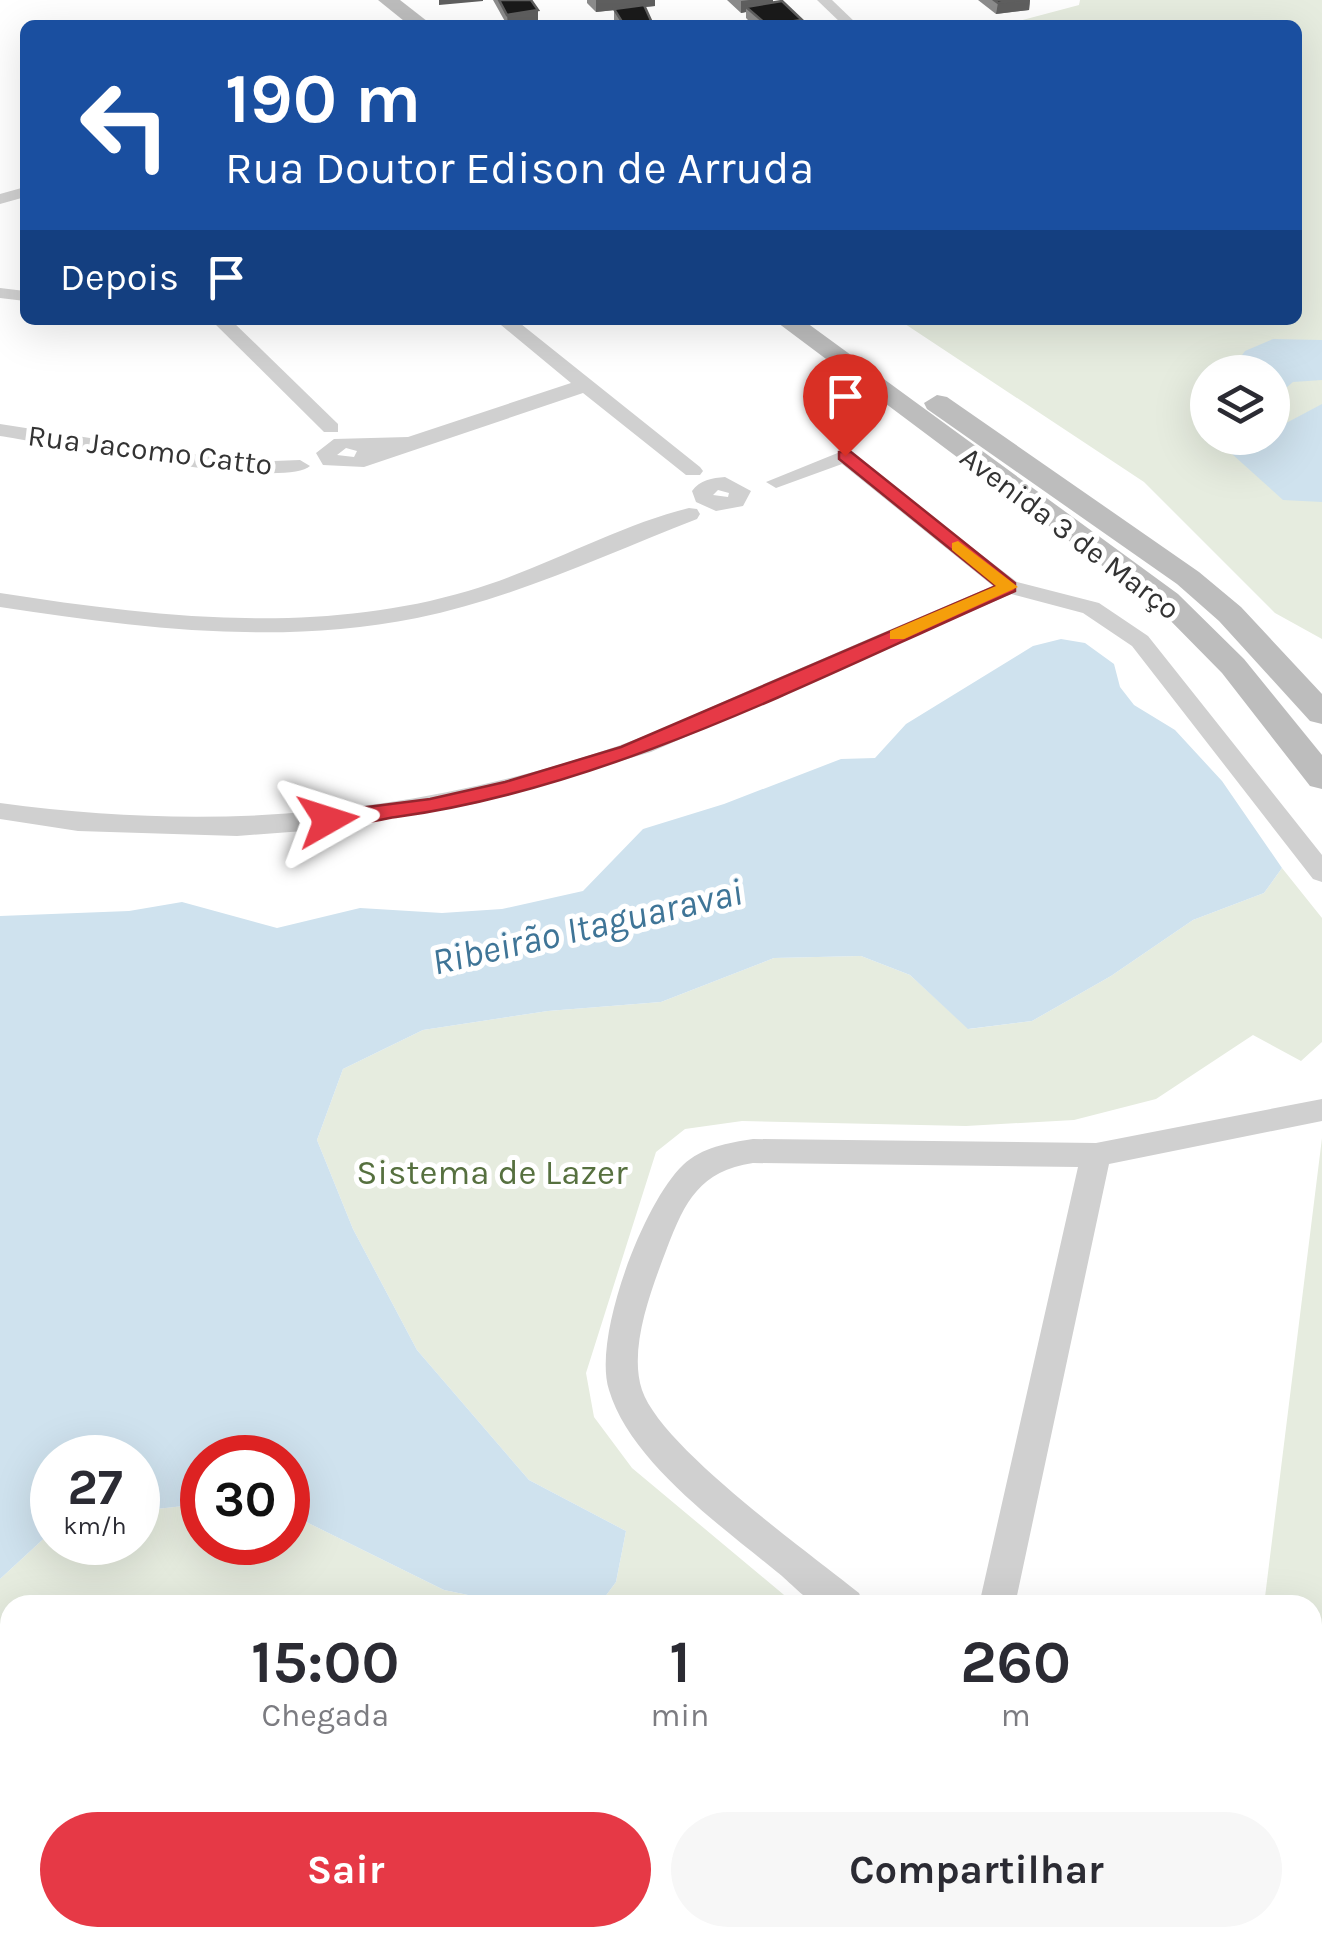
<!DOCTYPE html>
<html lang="pt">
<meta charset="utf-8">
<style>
:root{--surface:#fff;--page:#f7f7f7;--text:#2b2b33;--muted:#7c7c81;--accent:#e63946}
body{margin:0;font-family:Karla,sans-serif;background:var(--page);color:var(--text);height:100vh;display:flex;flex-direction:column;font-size:38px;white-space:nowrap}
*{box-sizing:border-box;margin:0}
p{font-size:32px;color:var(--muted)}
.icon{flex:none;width:55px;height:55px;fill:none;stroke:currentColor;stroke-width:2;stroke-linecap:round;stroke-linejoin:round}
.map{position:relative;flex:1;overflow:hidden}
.panel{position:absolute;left:0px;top:1595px;width:1322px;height:352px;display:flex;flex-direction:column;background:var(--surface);border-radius:30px 30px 0 0;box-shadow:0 10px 40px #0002}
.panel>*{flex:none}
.hud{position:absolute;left:20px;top:20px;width:1282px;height:305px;border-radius:15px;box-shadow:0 10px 40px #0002;background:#1a4fa0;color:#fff;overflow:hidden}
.controls{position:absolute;left:1190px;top:355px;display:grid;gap:20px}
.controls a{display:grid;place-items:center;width:100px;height:100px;border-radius:50%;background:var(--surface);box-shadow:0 10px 40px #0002;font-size:50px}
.speed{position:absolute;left:30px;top:1435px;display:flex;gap:20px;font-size:50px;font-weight:700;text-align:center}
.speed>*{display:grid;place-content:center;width:130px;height:130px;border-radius:50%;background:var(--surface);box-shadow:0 10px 40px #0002;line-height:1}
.speed small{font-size:25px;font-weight:400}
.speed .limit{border:15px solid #d22;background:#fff;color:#111}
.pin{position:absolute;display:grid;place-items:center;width:85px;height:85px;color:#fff;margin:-102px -42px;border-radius:50% 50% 50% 0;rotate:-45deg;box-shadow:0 0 10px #0007}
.pin .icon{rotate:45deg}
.me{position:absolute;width:110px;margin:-55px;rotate:84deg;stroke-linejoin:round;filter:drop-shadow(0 0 8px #0008)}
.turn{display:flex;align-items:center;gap:35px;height:210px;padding:0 40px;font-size:45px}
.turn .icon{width:130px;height:130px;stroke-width:2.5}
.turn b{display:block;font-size:70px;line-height:85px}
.then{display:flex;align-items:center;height:95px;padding:0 40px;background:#0003;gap:20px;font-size:38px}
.eta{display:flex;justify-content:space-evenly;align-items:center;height:170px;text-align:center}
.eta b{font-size:60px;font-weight:700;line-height:70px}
.primary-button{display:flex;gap:20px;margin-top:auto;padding:20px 40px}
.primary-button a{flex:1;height:115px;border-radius:60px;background:var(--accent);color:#fff;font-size:40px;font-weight:700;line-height:115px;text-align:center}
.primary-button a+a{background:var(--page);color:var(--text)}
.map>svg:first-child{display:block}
.green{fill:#e6ecdf;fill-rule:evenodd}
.water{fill:#cfe2ee}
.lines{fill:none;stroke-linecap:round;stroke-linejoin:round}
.minor{fill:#d0d0d0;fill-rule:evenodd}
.secondary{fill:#bdbdbd;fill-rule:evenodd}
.wall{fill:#8c8c8c}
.shaded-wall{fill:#5f5f5f}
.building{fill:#1a1a1a;stroke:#5f5f5f;stroke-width:2.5}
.route{fill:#e63946;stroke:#96252e;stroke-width:2.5}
.slow{fill:#f59e0b}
.labels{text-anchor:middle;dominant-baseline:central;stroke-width:10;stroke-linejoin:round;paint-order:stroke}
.far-street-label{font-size:30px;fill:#333;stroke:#fff}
.park-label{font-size:35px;fill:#56703f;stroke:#fff}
.water-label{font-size:38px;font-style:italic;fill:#3f7597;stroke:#fff}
</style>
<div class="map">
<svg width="1322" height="1947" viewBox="0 0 1322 1947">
<rect width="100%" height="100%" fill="#fff"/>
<g class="green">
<path d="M 1080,0 L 1322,0 L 1322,639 L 1275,613 L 1144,482 L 899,320 L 1298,320 L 1298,25 L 1004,25 L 1079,5 ZM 1208,372 L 1272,372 L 1272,438 L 1208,438 Z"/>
<path d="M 1282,868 L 1322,918 L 1322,1042 L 1301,1061 L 1253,1035 L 1156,1099 L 1074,1120 L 966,1126 L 742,1121 L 685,1129 L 656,1152 L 586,1373 L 594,1417 L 632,1468 L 796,1605 L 599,1605 L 616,1582 L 626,1531 L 529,1480 L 417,1350 L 353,1229 L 317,1140 L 343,1069 L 423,1030 L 548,1011 L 661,1002 L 774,958 L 861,956 L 910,975 L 969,1029 L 1032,1021 L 1111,976 L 1193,920 L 1264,893 Z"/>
<path d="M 1322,1138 L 1322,1947 L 1221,1947 L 1222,1938 L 1312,1938 L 1312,1605 L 1264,1605 Z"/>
<path d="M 202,1504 L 202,1542 L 288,1542 L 288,1513 L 444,1590 L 516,1605 L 10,1605 L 10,1706 L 0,1719 L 0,1579 L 52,1531 L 52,1542 L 138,1542 L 138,1511 Z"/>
</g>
<g class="water">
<path d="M 1273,339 L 1322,340 L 1322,380 L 1293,382 L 1280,393 L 1273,391 L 1272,372 L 1250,372 L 1237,362 L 1245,351 Z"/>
<path d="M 1322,404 L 1322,502 L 1283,500 L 1232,454 L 1260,438 L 1272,438 L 1273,430 Z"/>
<path d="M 1061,639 L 1085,643 L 1114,664 L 1120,687 L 1134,705 L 1175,730 L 1222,781 L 1282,868 L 1264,893 L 1193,920 L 1111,976 L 1032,1021 L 968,1029 L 910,975 L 861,956 L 774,958 L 661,1002 L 548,1011 L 423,1030 L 343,1069 L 317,1140 L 353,1229 L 417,1350 L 529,1480 L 626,1531 L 616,1582 L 599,1605 L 516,1605 L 444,1590 L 288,1513 L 288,1458 L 202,1458 L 202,1504 L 138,1511 L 138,1458 L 52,1458 L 52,1531 L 0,1579 L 0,916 L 129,911 L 182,902 L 277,928 L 360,908 L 442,913 L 502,909 L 583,891 L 643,829 L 724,804 L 841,759 L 875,758 L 906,724 L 1033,646 Z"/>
</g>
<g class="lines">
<g class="minor">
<path d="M 817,0 L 832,0 L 858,25 L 843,25 Z"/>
<path d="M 25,187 L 25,197 L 0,204 L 0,194 Z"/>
<path d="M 0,288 L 25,291 L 25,301 L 0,298 Z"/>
<path d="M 211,320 L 231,320 L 338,424 L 338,432 L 324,432 Z"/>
<path d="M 495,320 L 516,320 L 700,467 L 703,471 L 700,475 L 686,475 L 583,393 L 364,467 L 323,465 L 316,453 L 334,439 L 408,437 L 571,383 ZM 346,448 L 357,451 L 354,457 L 337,455 Z"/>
<path d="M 0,424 L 244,462 L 300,460 L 310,466 C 283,491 48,443 0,436 Z"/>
<path d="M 845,450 L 1017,582 L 1099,603 L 1148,636 L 1322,855 L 1322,882 L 1313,879 L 1132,646 L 1083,613 L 1011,594 L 651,752 L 474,804 L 317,830 L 237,836 L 78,831 L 0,819 L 0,803 C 213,832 414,816 618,746 C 663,730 706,709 750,690 C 831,655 912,620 993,586 L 842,464 L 776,488 L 766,482 Z"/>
<path d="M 725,477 L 751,491 L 743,506 L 716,511 L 696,502 L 692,491 C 700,480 712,478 725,477 ZM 718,490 L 729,493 L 728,497 L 713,495 Z"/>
<path d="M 689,508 L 697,509 L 700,514 L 697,519 C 605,555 514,598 417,618 C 279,646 138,628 0,607 L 0,593 C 155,617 315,636 468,591 C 543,569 616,526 689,508 Z"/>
<path d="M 1322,1099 L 1322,1121 L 1109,1164 L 1015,1605 L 979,1605 L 1078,1167 L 753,1163 C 700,1171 685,1201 667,1248 C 652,1288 628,1348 642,1390 C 661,1447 808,1552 859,1593 L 864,1605 C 851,1605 830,1609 819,1605 C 805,1600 789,1581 777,1572 C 721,1526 630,1461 609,1390 C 592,1337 644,1202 683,1165 C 702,1147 728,1143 753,1139 L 1096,1143 Z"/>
<path d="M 10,1744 L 10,1792 L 0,1796 L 0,1748 Z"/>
<path d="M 369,1938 L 409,1938 L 406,1947 L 365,1947 Z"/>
<path d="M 727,1938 L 790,1938 L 794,1947 L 730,1947 Z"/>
<path d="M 902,1938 L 942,1938 L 940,1947 L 900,1947 Z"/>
</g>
<g class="secondary">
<path d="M 378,0 L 400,0 L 432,25 L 409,25 Z"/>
<path d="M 774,320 L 803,320 L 1178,594 L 1244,659 L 1322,755 L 1322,789 L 1310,786 L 1222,673 L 1156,606 Z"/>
<path d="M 937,395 L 947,397 L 1199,572 L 1241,607 L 1322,694 L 1322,724 L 1310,721 L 1219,621 L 1177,584 L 927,409 L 924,403 Z"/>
</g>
</g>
<g class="wall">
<path d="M 493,0 L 531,0 L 538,22 L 507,25 Z"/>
<path d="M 587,0 L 655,0 L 655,6 L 645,7 L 653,25 L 617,25 L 614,20 L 614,10 L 596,12 L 587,3 Z"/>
<path d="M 727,0 L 773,0 L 773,2 L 802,20 L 802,25 L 753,25 L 746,18 L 746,12 L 741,13 Z"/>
<path d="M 978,0 L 1030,0 L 1029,10 L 996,14 Z"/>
</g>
<g class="shaded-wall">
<path d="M 439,0 L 483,0 L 483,1 L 439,5 Z"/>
<path d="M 596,0 L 655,0 L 655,6 L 596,12 Z"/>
<path d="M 749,0 L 773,0 L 773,8 L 746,7 L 746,12 L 741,13 L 741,1 Z"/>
<path d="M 1019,0 L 1030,0 L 1029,10 L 996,14 L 998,3 Z"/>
<path d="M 538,10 L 538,22 L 508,25 L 507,15 Z"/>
<path d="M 802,20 L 802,25 L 771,25 Z"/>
</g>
<g class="building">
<path d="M 499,0 L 531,0 L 538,10 L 507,15 Z"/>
<path d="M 994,0 L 1019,0 L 998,3 Z"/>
<path d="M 782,1 L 802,20 L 767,25 L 746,7 Z"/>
<path d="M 644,5 L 653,25 L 624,25 L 614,9 Z"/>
</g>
<path class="route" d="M 839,452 L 851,452 L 1015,583 L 1015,591 C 818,677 610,788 396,817 C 373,820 342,831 320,825 L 317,820 L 320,814 L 328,812 L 430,799 L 505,782 L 621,747 L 996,586 L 839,459 Z"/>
<path class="slow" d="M 958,541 L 1018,587 L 904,639 L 890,639 L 890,631 L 996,586 L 952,550 L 952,543 Z"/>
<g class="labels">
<g class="far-street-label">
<text transform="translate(150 450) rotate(7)">Rua Jacomo Catto</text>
<text transform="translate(1070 533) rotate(37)">Avenida 3 de Março</text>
</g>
<g class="park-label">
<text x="492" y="1172">Sistema de Lazer</text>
</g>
<g class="water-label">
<text transform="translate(587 927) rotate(-13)">Ribeirão Itaguaravai</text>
</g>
</g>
</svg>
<div class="controls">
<a><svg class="icon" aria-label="layers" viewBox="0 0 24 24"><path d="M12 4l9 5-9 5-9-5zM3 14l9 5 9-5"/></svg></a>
</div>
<div class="speed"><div>27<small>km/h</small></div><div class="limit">30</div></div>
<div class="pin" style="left:845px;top:456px;background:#d93025"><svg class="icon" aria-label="arrive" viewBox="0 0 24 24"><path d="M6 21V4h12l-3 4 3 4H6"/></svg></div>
<svg class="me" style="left:328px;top:820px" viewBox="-20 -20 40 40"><path d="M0-17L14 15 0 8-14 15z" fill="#e63946" stroke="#fff" stroke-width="4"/></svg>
<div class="hud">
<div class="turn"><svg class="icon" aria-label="left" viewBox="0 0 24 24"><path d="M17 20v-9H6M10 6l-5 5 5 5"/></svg><div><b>190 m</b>Rua Doutor Edison de Arruda</div></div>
<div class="then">Depois<svg class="icon" aria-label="arrive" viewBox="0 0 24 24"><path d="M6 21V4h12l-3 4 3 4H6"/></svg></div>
</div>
<section class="panel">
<div class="eta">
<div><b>15:00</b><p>Chegada</p></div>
<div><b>1</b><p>min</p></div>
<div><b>260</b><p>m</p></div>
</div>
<div class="primary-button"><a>Sair</a><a>Compartilhar</a></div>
</section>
</div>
